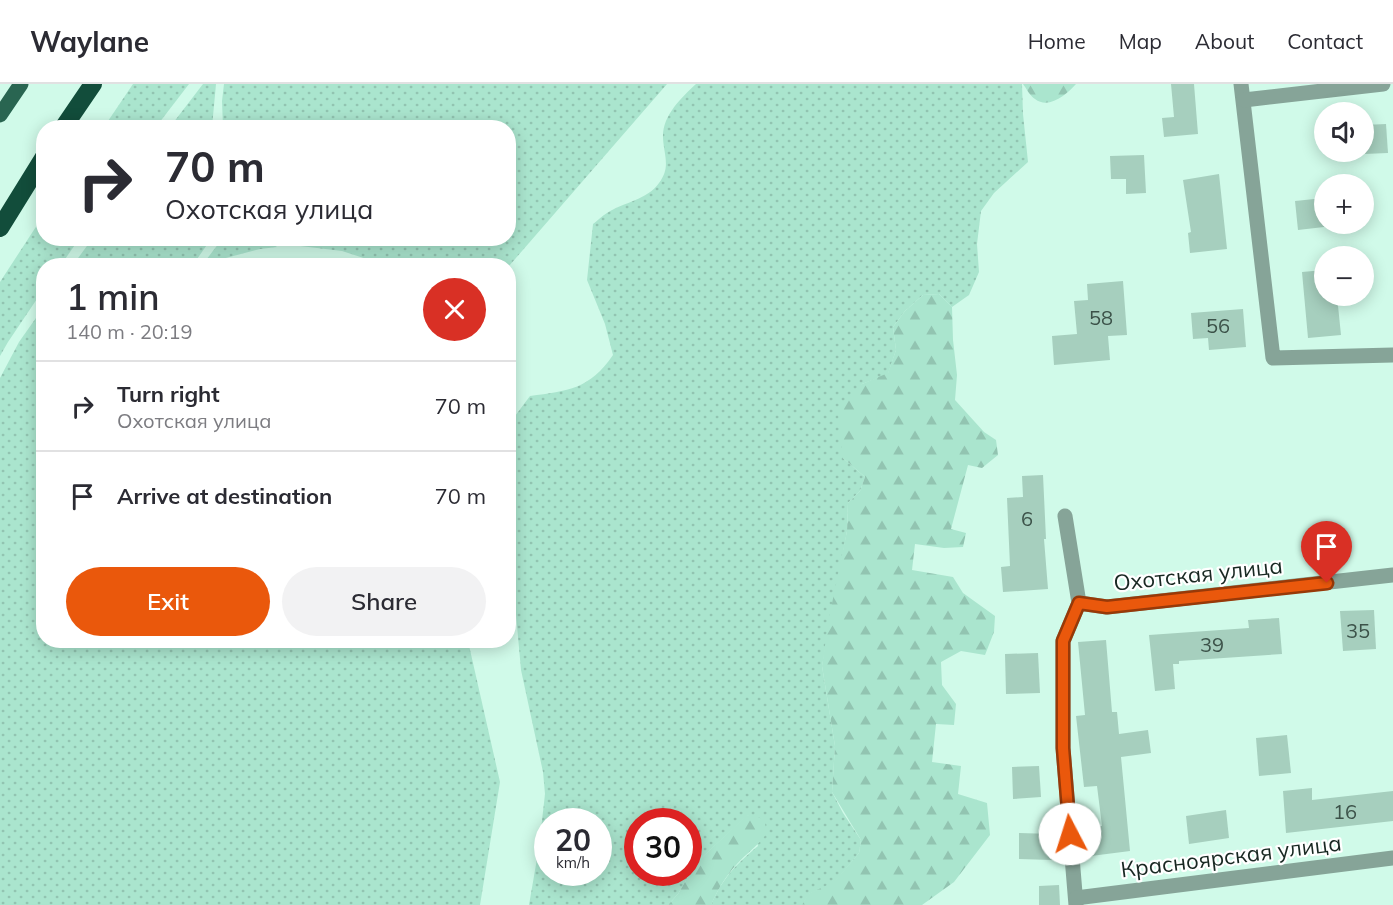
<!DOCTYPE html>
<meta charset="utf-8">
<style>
:root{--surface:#fff;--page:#f2f2f3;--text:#2b2b33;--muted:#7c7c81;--line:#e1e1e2;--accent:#ea580c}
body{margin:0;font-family:Mulish,sans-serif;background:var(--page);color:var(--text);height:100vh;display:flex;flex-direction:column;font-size:22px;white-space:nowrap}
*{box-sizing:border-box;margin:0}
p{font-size:20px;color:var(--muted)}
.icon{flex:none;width:33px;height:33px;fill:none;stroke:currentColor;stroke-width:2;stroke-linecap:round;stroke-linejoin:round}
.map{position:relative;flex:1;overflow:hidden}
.details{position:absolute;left:36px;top:174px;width:480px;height:390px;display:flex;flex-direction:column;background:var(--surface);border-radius:24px;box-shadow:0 3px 15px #0003}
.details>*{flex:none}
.banner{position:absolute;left:36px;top:36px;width:480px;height:126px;border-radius:24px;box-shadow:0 3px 15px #0003;background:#fff;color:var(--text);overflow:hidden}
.tools{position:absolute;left:1314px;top:18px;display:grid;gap:12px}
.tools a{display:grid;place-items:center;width:60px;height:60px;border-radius:50%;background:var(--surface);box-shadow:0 3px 15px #0003;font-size:30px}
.speed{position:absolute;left:534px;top:724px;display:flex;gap:12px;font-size:30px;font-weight:700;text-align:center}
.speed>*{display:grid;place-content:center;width:78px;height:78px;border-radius:50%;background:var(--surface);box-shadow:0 3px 15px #0003;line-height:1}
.speed small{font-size:15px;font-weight:400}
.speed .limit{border:9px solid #d22;background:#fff;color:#111}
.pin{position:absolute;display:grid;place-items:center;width:51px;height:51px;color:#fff;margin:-62px -26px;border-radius:50% 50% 50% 0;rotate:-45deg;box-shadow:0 0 6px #0007}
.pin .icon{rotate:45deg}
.me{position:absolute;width:66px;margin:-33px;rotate:355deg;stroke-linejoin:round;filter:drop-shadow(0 0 4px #0008)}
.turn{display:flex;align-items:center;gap:21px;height:126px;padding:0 30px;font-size:27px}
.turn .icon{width:78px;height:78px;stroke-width:2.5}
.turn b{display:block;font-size:42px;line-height:51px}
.round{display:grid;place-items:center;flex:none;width:63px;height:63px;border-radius:32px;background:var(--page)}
.headline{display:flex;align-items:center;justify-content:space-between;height:102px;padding:0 30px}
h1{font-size:36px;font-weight:600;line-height:45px}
.cta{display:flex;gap:12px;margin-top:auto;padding:12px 30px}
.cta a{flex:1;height:69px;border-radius:36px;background:var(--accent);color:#fff;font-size:24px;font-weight:600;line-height:69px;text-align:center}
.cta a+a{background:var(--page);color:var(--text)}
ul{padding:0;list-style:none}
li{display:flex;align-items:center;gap:18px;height:90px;padding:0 30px;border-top:2px solid var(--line)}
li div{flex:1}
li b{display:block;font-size:22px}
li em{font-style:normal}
header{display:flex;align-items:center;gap:36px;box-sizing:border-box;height:84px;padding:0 30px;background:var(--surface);border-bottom:2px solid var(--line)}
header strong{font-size:28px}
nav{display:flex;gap:33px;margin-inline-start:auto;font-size:21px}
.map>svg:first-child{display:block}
.grass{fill:url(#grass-dots);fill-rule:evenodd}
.forest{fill:url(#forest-firs)}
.building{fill:#a6cfbe}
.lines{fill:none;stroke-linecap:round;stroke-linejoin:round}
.minor{stroke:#86a498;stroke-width:15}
.major{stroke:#296551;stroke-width:15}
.highway{stroke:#124d3b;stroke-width:18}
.route-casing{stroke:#983908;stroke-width:15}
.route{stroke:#ea580c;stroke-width:10}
.labels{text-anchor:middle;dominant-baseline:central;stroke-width:4.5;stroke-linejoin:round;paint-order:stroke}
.number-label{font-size:20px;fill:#3c5249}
.street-label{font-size:22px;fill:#182822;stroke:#fff}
</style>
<header>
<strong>Waylane</strong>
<nav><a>Home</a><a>Map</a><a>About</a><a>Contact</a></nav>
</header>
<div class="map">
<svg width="1393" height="821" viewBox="0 0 1393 821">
<defs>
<pattern id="grass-dots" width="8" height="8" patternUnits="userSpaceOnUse" patternTransform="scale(1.5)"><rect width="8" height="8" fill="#aae5ce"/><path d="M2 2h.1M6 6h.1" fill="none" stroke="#92c4b1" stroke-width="1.8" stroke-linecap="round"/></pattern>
<pattern id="forest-firs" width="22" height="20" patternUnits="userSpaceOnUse" patternTransform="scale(1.5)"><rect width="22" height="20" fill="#aae5ce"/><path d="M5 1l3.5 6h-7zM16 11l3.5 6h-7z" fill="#92c4b1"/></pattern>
</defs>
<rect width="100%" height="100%" fill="#d0fae9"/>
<g class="grass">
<path d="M 133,0 L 189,0 L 156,43 L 104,43 Z"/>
<path d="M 203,0 L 216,0 L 212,43 L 170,43 Z"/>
<path d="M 224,0 L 667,0 L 509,182 L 385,181 L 342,167 L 292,161 L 280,155 L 508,154 L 508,44 L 223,43 L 222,17 Z"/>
<path d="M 696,0 L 1022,0 L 1023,30 L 1028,78 L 994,109 L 981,127 L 977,160 L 979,188 L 969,211 L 952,223 L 939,210 L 923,211 L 905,227 L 893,243 L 896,266 L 888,290 L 862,300 L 843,374 L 865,393 L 860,407 L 848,419 L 847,447 L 822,582 L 835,662 L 832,708 L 843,729 L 861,756 L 859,769 L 834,799 L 809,810 L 802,821 L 711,821 C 722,795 736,780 758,762 L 748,731 L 696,779 L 678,810 L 668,821 L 529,821 L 539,763 L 545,710 L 543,688 L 521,586 L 509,453 L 510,377 L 515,332 L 530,312 C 568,307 590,305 613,271 L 605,240 L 587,196 L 593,140 C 597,137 602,132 607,129 C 624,118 647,116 659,99 C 671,83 664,72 663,54 C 662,32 681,14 696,0 ZM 548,738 L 598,738 L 598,789 L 548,789 ZM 638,738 L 688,738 L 688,789 L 638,789 Z"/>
<path d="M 43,132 L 44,154 L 79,155 L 61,181 L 44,182 L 43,206 L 8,258 L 0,272 L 0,198 Z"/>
<path d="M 92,155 L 92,154 L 211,155 L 195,178 L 187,181 L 73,181 Z"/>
<path d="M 222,155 L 265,155 L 277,163 L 260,165 L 203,180 Z"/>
<path d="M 310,174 L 348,181 L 236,181 L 280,175 Z"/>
<path d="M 43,224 L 44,556 L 468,557 L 500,698 L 480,821 L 0,821 L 0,294 L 19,258 Z"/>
</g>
<g class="forest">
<path d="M 1023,0 L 1076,0 C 1067,10 1049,26 1035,15 C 1030,12 1026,4 1023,0 Z"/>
<path d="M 939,210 L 952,223 L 953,256 L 957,291 L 955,316 L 984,348 L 996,356 L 998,371 L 982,384 L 968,381 L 951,445 L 966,449 L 963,463 L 944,464 L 915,460 L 912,486 L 953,493 L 963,509 L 995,532 L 994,548 L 985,571 L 961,567 L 941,578 L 942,601 L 956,620 L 954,641 L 936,640 L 932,678 L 961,682 L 958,710 L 987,719 L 990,751 L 954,798 L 922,821 L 802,821 L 808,810 L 834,798 L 859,769 L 861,756 L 832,708 L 835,662 L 822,582 L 829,534 L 847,447 L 848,419 L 860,407 L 865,393 L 843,374 L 838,328 L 862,300 L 888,289 L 896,266 L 893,243 L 905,227 L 923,211 Z"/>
<path d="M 747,731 L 764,735 L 767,749 C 758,762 747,769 737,780 C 725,793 718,805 711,821 L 668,821 L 678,810 L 696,779 Z"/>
</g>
<g class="building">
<path d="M 1171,0 L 1194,0 L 1198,50 L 1164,53 L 1162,34 L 1174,33 Z"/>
<path d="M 1386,40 L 1388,69 L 1364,70 L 1364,41 Z"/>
<path d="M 1144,71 L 1146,109 L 1126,110 L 1126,95 L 1111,95 L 1110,72 Z"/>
<path d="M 1219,90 L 1227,165 L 1190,169 L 1188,149 L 1191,148 L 1183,96 Z"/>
<path d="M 1324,114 L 1324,143 L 1298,146 L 1295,117 Z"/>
<path d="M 1324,186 L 1324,212 L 1337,212 L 1341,251 L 1308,254 L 1302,188 Z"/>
<path d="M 1123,197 L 1127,251 L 1108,252 L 1110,276 L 1054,281 L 1052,252 L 1077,250 L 1074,217 L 1088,216 L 1087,200 Z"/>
<path d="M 1243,225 L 1246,263 L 1209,266 L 1208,254 L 1193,255 L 1191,229 Z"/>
<path d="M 1043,391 L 1046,455 L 1044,455 L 1048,505 L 1003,508 L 1001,483 L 1010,482 L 1007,414 L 1023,413 L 1022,392 Z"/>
<path d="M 1374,526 L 1376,565 L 1343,567 L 1340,527 Z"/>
<path d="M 1279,534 L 1282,570 L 1179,577 L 1179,580 L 1173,580 L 1175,605 L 1155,607 L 1149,551 L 1249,544 L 1248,536 Z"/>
<path d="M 1106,556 L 1112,628 L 1117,628 L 1119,650 L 1148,646 L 1151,669 L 1121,673 L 1130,767 L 1091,772 L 1088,743 L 1102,742 L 1097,702 L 1084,703 L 1076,632 L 1085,631 L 1078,558 Z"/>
<path d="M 1038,569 L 1040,609 L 1006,610 L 1005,570 Z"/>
<path d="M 1287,651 L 1291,689 L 1259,692 L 1256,654 Z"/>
<path d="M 1039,682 L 1041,713 L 1013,715 L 1012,683 Z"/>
<path d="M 1312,704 L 1312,716 L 1393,707 L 1393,737 L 1286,749 L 1283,707 Z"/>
<path d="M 1226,726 L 1229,754 L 1189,760 L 1186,732 Z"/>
<path d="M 1019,749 L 1053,750 L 1052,776 L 1019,775 Z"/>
<path d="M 1059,801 L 1060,821 L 1039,821 L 1039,802 Z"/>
</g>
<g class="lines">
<g class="minor">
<path d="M 1241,0 L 1273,274 L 1393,271"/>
<path d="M 1244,16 L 1383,0"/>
<path d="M 1065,432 L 1079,519 L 1063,557 L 1063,664 L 1076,821"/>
<path d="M 1079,519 L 1107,523 L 1393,491"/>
<path d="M 1076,814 L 1393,774"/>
</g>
<path class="major" d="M 0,31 L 21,0"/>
<g class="highway">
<path d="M 63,44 L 93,0"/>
<path d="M 0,144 L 44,73"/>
</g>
</g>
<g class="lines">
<g class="route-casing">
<path id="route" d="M 1070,750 L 1063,664 L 1063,557 L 1079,519 L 1107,523 L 1327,499"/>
</g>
<use href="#route" class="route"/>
</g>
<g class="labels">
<g class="number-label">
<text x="1101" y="233">58</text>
<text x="1218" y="241">56</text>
<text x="1027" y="434">6</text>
<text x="1358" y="546">35</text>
<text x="1212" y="560">39</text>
<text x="1345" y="727">16</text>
</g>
<g class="street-label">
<text transform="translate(1198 490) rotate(-6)">Охотская улица</text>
<text transform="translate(1231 772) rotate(-7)">Красноярская улица</text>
</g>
</g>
</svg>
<div class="tools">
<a><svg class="icon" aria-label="sound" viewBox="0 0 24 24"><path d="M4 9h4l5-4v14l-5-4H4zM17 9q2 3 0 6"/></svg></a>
<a>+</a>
<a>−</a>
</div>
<div class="speed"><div>20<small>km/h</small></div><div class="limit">30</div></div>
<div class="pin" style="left:1327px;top:499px;background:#d93025"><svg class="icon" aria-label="arrive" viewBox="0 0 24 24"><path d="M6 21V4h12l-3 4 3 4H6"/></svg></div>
<svg class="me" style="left:1070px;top:750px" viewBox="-20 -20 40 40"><circle r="19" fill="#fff"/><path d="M0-13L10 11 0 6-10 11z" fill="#ea580c"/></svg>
<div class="banner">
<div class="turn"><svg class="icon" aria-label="right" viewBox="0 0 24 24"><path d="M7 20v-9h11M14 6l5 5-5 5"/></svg><div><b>70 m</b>Охотская улица</div></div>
</div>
<section class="details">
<div class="headline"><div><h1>1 min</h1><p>140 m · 20:19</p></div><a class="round" style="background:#d93025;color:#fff"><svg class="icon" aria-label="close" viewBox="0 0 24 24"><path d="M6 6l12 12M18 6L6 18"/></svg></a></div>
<ul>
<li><svg class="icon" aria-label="right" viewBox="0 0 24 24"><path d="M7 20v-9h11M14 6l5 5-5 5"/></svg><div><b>Turn right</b><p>Охотская улица</p></div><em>70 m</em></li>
<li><svg class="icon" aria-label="arrive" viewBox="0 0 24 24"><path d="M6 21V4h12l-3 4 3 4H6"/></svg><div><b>Arrive at destination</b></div><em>70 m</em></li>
</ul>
<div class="cta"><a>Exit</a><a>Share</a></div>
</section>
</div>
